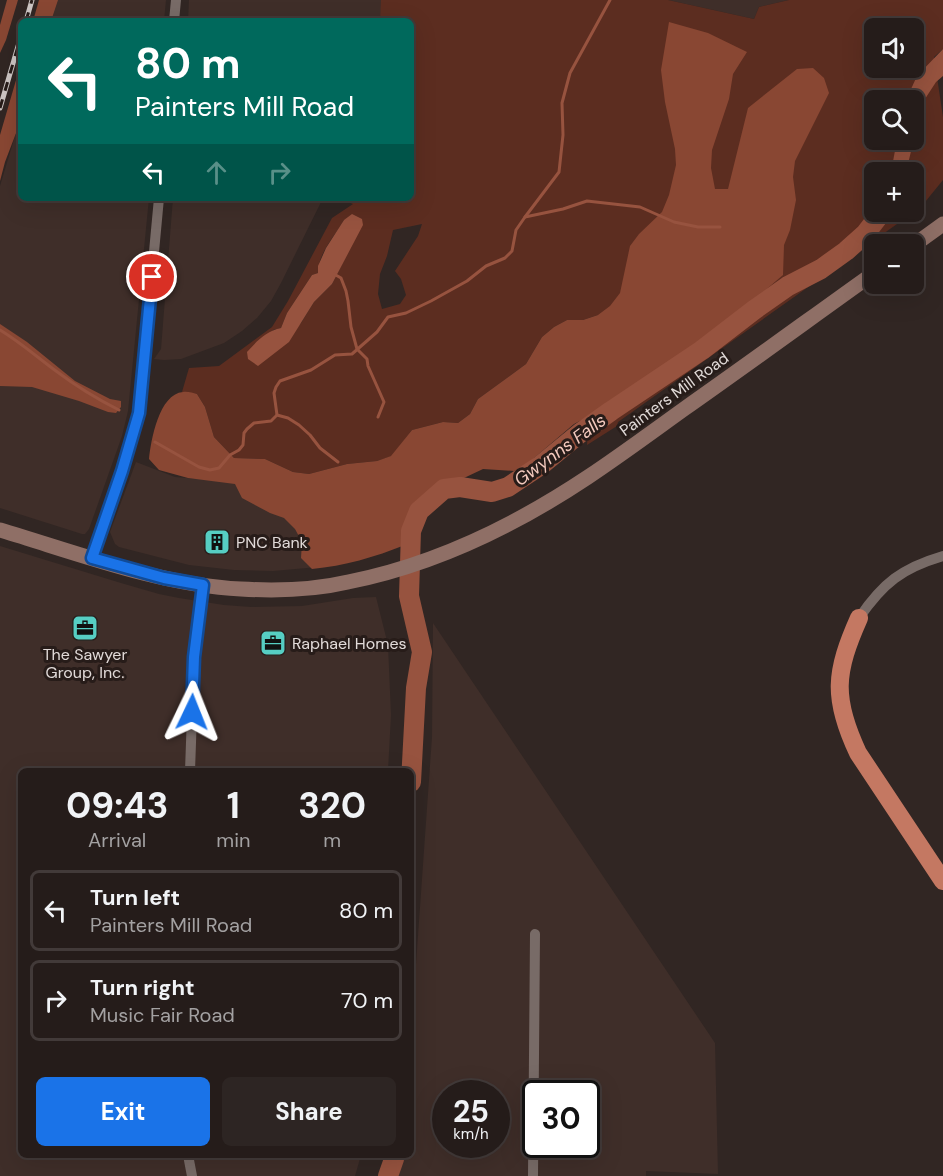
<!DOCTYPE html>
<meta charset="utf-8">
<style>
:root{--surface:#251c1a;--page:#2d2523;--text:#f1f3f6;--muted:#a3a1a2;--line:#423a39;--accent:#1a73e8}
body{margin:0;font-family:"DM Sans",sans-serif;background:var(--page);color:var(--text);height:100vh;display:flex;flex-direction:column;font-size:22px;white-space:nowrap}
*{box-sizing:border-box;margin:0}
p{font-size:20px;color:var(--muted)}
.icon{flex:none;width:33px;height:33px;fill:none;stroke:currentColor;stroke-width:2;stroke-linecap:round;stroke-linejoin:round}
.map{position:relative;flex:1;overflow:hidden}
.details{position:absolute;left:18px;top:768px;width:396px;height:390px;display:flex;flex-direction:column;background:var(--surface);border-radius:9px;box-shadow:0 6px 24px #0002,0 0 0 2px var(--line)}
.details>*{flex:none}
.top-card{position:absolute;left:18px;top:18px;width:396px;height:183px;border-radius:9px;box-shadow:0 6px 24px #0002,0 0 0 2px var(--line);background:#00695c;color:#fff;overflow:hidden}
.buttons{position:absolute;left:864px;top:18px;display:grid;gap:12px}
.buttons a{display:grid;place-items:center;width:60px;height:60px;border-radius:9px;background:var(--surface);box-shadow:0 6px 24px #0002,0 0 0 2px var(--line);font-size:30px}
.speed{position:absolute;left:432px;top:1080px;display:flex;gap:12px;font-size:30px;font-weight:700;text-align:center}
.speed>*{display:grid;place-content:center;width:78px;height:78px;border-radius:50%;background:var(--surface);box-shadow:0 6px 24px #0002,0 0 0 2px var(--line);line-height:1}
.speed small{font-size:15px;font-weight:400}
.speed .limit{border:3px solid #111;border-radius:9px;background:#fff;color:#111}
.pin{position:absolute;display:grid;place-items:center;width:51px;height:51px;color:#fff;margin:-26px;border:3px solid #fff;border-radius:50%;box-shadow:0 2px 6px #0007}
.me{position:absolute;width:66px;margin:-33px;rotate:2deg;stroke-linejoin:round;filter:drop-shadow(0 0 4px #0008)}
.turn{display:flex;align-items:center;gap:21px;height:126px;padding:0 18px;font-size:27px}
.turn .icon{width:78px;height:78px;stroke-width:2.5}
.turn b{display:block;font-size:42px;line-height:51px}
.lanes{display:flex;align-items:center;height:57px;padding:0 18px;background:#0003;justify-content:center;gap:30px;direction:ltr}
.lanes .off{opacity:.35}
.eta{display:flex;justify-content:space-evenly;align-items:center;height:102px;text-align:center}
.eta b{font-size:36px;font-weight:700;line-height:42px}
.action{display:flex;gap:12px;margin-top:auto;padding:12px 18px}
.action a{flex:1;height:69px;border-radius:9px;background:var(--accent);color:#fff;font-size:24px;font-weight:700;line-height:69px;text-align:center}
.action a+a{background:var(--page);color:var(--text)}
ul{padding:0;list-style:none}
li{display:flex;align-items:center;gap:18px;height:81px;margin:0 12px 9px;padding:0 6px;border:3px solid var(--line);border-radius:9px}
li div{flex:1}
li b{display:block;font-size:22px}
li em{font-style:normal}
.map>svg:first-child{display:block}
.built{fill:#3f2e29;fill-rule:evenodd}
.green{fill:#5c2d20;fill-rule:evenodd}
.forest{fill:#894733}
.water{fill:#97533f}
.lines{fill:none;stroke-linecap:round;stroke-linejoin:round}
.stream{stroke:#97533f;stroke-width:3}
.river{stroke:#97533f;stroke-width:20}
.minor{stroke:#786b67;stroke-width:10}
.secondary{stroke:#8f6f66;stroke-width:15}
.motorway{stroke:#c47862;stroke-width:18}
.rail-casing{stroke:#ccc5c3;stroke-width:5}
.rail{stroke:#271c19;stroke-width:3;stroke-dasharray:9;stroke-linecap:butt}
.route-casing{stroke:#114b97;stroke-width:15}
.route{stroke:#1a73e8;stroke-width:10}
.labels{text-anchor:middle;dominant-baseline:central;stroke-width:6;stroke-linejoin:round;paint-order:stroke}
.street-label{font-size:16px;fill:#e1dad8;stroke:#271c19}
.poi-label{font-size:16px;fill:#e1dad8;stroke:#271c19;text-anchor:start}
.water-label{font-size:18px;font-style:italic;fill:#f3c9bd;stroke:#271c19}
</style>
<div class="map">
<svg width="943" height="1176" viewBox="0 0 943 1176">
<rect width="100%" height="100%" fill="#312623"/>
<g class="built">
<path d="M 56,0 L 166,0 L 164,21 L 50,21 Z"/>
<path d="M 189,0 L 381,0 L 381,15 L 380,21 L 188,21 Z"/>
<path d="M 668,0 L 789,0 L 759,7 L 754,19 Z"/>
<path d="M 21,116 L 21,198 L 149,198 L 128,411 L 122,436 L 89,529 L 85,534 L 82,534 L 0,508 L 0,186 Z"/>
<path d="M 173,198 L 323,198 L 281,283 L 271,301 L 257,318 L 242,331 L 224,343 L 181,359 L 164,360 L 154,359 L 161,349 Z"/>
<path d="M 136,462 L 175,477 L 338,490 L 318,567 L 273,571 L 234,570 L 189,565 L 119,547 L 115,544 L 110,532 Z"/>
<path d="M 0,546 L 121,583 L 159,594 L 179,598 L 224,605 L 251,607 L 302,606 L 353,598 L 376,597 L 388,645 L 391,715 L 388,771 L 21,771 L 21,1155 L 361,1155 L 355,1176 L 0,1176 Z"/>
<path d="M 433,623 L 715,1043 L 718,1174 L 646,1171 L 646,1176 L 398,1176 L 402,1155 L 411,1155 L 411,1035 L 432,737 ZM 446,1094 L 496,1094 L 496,1144 L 446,1144 ZM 536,1094 L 586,1094 L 586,1144 L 536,1144 Z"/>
</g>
<path class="green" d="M 381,0 L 668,0 L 754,19 L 759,7 L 789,0 L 943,0 L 943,49 L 934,57 L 943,117 L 943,180 L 921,207 L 618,422 L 617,426 L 587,445 L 598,315 L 583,320 L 567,320 L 554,327 L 542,337 L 526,364 L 478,399 L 470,414 L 458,423 L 443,422 L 412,430 L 392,456 L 377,461 L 347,464 L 309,474 L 293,472 L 265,459 L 234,458 L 214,437 L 205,407 L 197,394 L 182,392 L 189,368 L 219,366 L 272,327 L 288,301 L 332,218 L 353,204 L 339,198 L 411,198 L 411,21 L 380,21 ZM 874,28 L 914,28 L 914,68 L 874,68 ZM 874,100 L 914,100 L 914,140 L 874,140 ZM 874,172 L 914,172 L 914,212 L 874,212 ZM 344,220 L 346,256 L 332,284 L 314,302 L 301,323 L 271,354 L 258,365 L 273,330 L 281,328 L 287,313 L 312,275 L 318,273 C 318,253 335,236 344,220 ZM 422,224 L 418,236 L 395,271 L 401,279 L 406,295 L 400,304 L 382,309 L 378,294 L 380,274 L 387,256 L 393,230 Z"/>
<g class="forest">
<path d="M 7,0 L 18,0 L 6,40 L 0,53 L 0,25 Z"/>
<path d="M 39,0 L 58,0 L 51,21 L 33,21 Z"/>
<path d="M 669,22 L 708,33 L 747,52 L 733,74 L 729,99 L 712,150 L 711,168 L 715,189 L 728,189 L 748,108 L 797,69 L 813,68 L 824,78 L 829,93 L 795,161 L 793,177 L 796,200 L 790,230 L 784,245 L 783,275 L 713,335 L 688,349 L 663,377 L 574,424 L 527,464 L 514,471 L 483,469 L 428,495 L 416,505 L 405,545 C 375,557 344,566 312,569 L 301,558 L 302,542 L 295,529 L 284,518 L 270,513 L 242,498 L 235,484 L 188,478 L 159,470 L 149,459 C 151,440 159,394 183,392 C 187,391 193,393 197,394 L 205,407 L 214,437 L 234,458 L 265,459 L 293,472 L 309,474 L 347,464 L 377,461 L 391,456 L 412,430 L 443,422 L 458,423 L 470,414 L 478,399 L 526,364 L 542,337 L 554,327 L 567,320 L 583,320 L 598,315 L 610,306 L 620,293 L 630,246 L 639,234 L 662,212 L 669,195 L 676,165 L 675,149 L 665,102 L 661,70 Z"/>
<path d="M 21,63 L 21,120 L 5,162 L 0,181 L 0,135 Z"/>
<path d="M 0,324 L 27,342 L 75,381 L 110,399 L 121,401 L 121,407 L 116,413 L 108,412 L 79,401 L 32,387 L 0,386 Z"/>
</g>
<g class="water">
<path d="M 943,49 L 943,76 L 936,82 L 923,102 L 906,172 L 891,172 L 897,140 L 914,140 L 914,100 L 906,100 L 917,76 Z"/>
<path d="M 352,214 L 362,219 L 363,225 L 332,284 L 314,302 L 289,342 L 258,366 L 248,359 L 247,352 C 257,341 266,331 281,328 L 287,313 L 312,275 L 318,273 L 318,266 L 326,248 L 344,220 Z"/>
</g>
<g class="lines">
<g class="stream">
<path d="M 525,217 L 563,209 L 587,201 L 640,207 L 674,222 L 698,227 L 720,227"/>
<path d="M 334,274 L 341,278 L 346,291 L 348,301 L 351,327 L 357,349 L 367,359 L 368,366 L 384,402 L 378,417"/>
<path d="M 0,330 C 20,342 37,357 56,371 C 76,386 97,399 119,410"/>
<path d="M 277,415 L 288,418 L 299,425 L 310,435 L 320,448 L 338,462"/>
<path d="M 155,442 L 199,467 L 210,470 L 219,468 L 230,455 L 239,450 L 243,445 L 244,433 L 247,429 L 254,423 L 271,421 L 277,415 L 274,393 L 276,387 L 280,381 L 311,370 L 335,355 L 352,354 L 377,332 L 388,317 L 406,313 L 431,301 L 467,281 L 486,266 L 505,258 L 512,251 L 516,230 L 525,217 L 559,172 L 563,135 L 562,103 L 570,73 L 610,0"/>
</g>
<g class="river">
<path d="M 411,782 L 416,688 L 422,652 L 409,596 L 411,531 L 419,511 L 444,489 L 460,487 L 492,492 L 508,487 L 541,465 L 580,433 L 611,411 L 702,350 L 754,310 L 788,286 L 821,269 L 846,251 L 865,234 L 882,212"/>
<path d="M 388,1176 L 394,1159 L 393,1155"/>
</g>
<g class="minor">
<path d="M 174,21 L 176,0"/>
<path d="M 92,558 L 122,471 L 139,413 L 159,198"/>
<path d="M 859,618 C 883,583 902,568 943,556"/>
<path d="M 190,771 L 194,657 L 203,585"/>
<path d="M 188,1155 L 192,1176"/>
<path d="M 533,1176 L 535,934"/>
</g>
<g class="secondary">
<path d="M 914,245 L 943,224"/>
<path d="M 0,530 C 77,553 161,585 241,589 C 276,591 314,590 348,582 C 434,565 516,525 588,477 C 621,455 652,432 684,409 C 748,364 811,318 874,273"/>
</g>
<path class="motorway" d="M 859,618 C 835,672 832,698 858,753 L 943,881"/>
<g class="rail-casing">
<g id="rail">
<path d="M 26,21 L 32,0"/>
<path d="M 0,108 L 21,36"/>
</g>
</g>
<use href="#rail" class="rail"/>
</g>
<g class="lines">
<g class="route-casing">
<path id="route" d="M 152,277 L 139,413 L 122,471 L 92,558 L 164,578 L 203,585 L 194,657 L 192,712"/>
</g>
<use href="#route" class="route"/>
</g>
<defs>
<g id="building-square" transform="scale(1.35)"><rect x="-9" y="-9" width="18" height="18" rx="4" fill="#56cec3" stroke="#271c19"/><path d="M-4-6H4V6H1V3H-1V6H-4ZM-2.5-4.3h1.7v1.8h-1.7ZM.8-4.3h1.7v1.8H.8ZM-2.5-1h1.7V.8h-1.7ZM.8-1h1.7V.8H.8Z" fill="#111"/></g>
<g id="office-square" transform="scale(1.35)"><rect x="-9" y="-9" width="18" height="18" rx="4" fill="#56cec3" stroke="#271c19"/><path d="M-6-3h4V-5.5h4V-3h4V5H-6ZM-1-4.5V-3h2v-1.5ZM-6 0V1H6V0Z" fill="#111"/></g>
</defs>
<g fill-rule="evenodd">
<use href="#building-square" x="217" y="542"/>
<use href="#office-square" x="85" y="628"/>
<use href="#office-square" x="273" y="643"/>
</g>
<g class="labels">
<g class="street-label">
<text transform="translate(674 394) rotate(-36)">Painters Mill Road</text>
</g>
<g class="poi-label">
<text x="236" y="542">PNC Bank</text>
<text x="292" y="643">Raphael Homes</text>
<text x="85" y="654" text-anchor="middle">The Sawyer<tspan x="85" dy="18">Group, Inc.</tspan></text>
</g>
<g class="water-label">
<text transform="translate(560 450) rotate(-36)">Gwynns Falls</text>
</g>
</g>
</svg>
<div class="buttons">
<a><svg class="icon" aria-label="sound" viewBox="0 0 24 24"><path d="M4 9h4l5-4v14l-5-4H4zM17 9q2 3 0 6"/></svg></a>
<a><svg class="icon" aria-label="search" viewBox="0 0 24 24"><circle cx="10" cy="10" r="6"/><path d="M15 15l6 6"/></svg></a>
<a>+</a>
<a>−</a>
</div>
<div class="speed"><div>25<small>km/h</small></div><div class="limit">30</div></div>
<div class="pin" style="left:152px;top:277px;background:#d93025"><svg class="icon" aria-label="arrive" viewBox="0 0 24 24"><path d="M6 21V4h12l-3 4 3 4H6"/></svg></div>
<svg class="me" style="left:192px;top:712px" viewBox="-20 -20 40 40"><path d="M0-17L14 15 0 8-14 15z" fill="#1a73e8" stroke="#fff" stroke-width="4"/></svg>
<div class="top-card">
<div class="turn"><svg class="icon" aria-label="left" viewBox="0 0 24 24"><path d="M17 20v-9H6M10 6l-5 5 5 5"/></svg><div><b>80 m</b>Painters Mill Road</div></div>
<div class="lanes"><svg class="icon" aria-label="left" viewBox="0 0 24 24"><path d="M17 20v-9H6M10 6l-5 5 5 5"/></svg><svg class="icon off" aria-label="ahead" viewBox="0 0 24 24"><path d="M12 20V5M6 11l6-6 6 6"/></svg><svg class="icon off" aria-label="right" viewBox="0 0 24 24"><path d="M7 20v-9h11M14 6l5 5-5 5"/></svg></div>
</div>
<section class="details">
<div class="eta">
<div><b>09:43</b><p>Arrival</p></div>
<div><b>1</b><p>min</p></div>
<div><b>320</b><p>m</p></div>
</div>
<ul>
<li><svg class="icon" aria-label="left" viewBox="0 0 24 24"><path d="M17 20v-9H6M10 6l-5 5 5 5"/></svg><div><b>Turn left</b><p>Painters Mill Road</p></div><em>80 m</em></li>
<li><svg class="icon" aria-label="right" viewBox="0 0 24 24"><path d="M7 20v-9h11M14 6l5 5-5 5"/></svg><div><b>Turn right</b><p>Music Fair Road</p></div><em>70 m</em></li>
</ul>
<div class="action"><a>Exit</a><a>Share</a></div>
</section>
</div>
